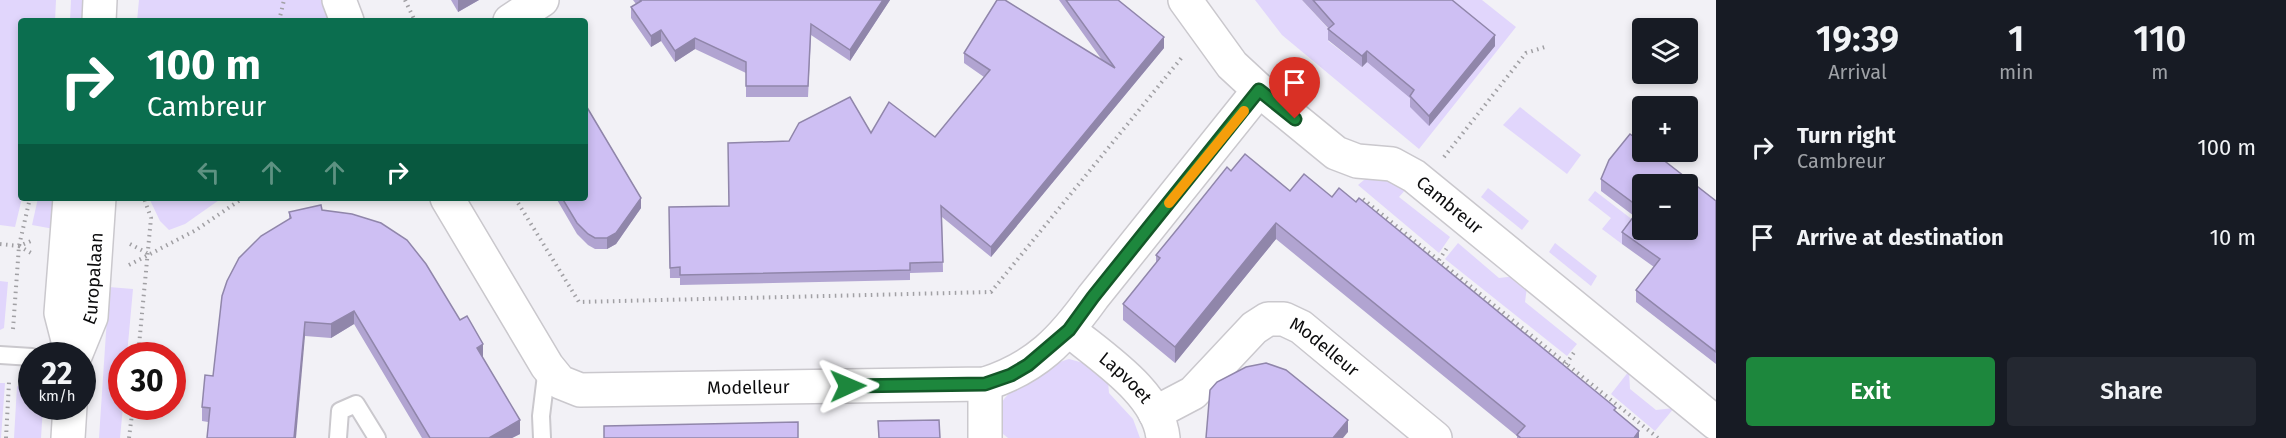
<!DOCTYPE html>
<meta charset="utf-8">
<style>
:root{--surface:#171b24;--page:#242831;--text:#f1f3f6;--muted:#9ea1a6;--accent:#1d873d}
body{margin:0;font-family:"Fira Sans",sans-serif;background:var(--page);color:var(--text);height:100vh;display:flex;flex-direction:column;font-size:22px;white-space:nowrap}
*{box-sizing:border-box;margin:0}
p{font-size:20px;color:var(--muted)}
.icon{flex:none;width:33px;height:33px;fill:none;stroke:currentColor;stroke-width:2;stroke-linecap:round;stroke-linejoin:round}
.map{position:relative;flex:1;overflow:hidden}
.drawer{display:flex;flex-direction:column;background:var(--surface);width:570px}
.drawer>*{flex:none}
.hud{position:absolute;left:18px;top:18px;width:570px;height:183px;border-radius:6px;box-shadow:0 3px 9px #0003;background:#0b6e4f;color:#fff;overflow:hidden}
.fabs{position:absolute;left:1632px;top:18px;display:grid;gap:12px}
.fabs a{display:grid;place-items:center;width:66px;height:66px;border-radius:6px;background:var(--surface);box-shadow:0 3px 9px #0003;font-size:30px}
.speed{position:absolute;left:18px;top:342px;display:flex;gap:12px;font-size:30px;font-weight:700;text-align:center}
.speed>*{display:grid;place-content:center;width:78px;height:78px;border-radius:50%;background:var(--surface);box-shadow:0 3px 9px #0003;line-height:1}
.speed small{font-size:15px;font-weight:400}
.speed .limit{border:9px solid #d22;background:#fff;color:#111}
.pin{position:absolute;display:grid;place-items:center;width:51px;height:51px;color:#fff;margin:-62px -26px;border-radius:50% 50% 50% 0;rotate:-45deg;box-shadow:0 0 6px #0007}
.pin .icon{rotate:45deg}
.me{position:absolute;width:66px;margin:-33px;rotate:89deg;stroke-linejoin:round;filter:drop-shadow(0 0 4px #0008)}
.turn{display:flex;align-items:center;gap:21px;height:126px;padding:0 30px;font-size:27px}
.turn .icon{width:78px;height:78px;stroke-width:2.5}
.turn b{display:block;font-size:42px;line-height:51px}
.lanes{display:flex;align-items:center;height:57px;padding:0 30px;background:#0003;justify-content:center;gap:30px;direction:ltr}
.lanes .off{opacity:.35}
.eta{display:flex;justify-content:space-evenly;align-items:center;height:102px;text-align:center}
.eta b{font-size:36px;font-weight:600;line-height:42px}
.cta{display:flex;gap:12px;margin-top:auto;padding:12px 30px}
.cta a{flex:1;height:69px;border-radius:6px;background:var(--accent);color:#fff;font-size:24px;font-weight:600;line-height:69px;text-align:center}
.cta a+a{background:var(--page);color:var(--text)}
ul{padding:0;list-style:none}
li{display:flex;align-items:center;gap:18px;height:90px;padding:0 30px}
li div{flex:1}
li b{display:block;font-size:22px}
li em{font-style:normal}
main{display:flex;flex:1;min-height:0}
.map>svg:first-child{display:block}
.green{fill:#e1d6fc}
.lines{fill:none;stroke-linecap:round;stroke-linejoin:round}
.lane-casing{stroke:#cac8cd;stroke-width:20}
.street-casing{stroke:#cac8cd;stroke-width:36}
.secondary-casing{stroke:#cac8cd;stroke-width:36}
.path{stroke:#a1a0a4;stroke-width:4;stroke-dasharray:1.5 4.5;stroke-linecap:butt}
.lane{stroke:#fff;stroke-width:16}
.street{stroke:#fff;stroke-width:33}
.secondary{stroke:#fff;stroke-width:33}
.wall{fill:#b1a4d1}
.shaded-wall{fill:#9086aa}
.building{fill:#cebff3;stroke:#9086aa;stroke-width:1.5;fill-rule:evenodd}
.route-casing{stroke:#135828;stroke-width:15}
.route{stroke:#1d873d;stroke-width:10}
.slow{stroke:#f59e0b;stroke-width:10}
.labels{text-anchor:middle;dominant-baseline:central;stroke-width:4.5;stroke-linejoin:round;paint-order:stroke}
.street-label{font-size:18px;fill:#0c0c0d;stroke:#fff}
</style>
<main>
<div class="map">
<svg width="1716" height="438" viewBox="0 0 1716 438">
<rect width="100%" height="100%" fill="#f2f1f6"/>
<g class="green">
<path d="M 0,0 L 56,0 L 55,21 L 21,21 L 22,198 L 15,227 L 0,225 Z"/>
<path d="M 71,0 L 85,0 L 83,21 L 70,21 Z"/>
<path d="M 139,0 L 325,0 L 334,21 L 137,21 Z"/>
<path d="M 1255,0 L 1302,0 L 1334,35 L 1328,41 L 1362,67 L 1428,0 L 1482,0 L 1516,27 L 1419,149 L 1282,35 Z"/>
<path d="M 1520,107 L 1581,155 L 1567,174 L 1503,125 Z"/>
<path d="M 1372,177 L 1384,177 L 1407,188 L 1399,197 L 1450,237 L 1439,253 L 1358,185 L 1364,180 Z"/>
<path d="M 1488,188 L 1529,221 L 1522,230 L 1481,197 Z"/>
<path d="M 1595,191 L 1642,227 L 1642,230 L 1622,244 L 1602,229 L 1611,218 L 1588,200 Z"/>
<path d="M 38,198 L 57,198 L 54,229 L 32,225 Z"/>
<path d="M 149,198 L 222,198 L 185,224 L 169,230 L 160,221 Z"/>
<path d="M 1458,243 L 1499,278 L 1516,276 L 1527,287 L 1525,302 L 1577,344 L 1567,356 L 1445,259 Z"/>
<path d="M 1555,243 L 1597,276 L 1591,286 L 1549,252 Z"/>
<path d="M 0,281 L 8,282 L 4,328 L 0,330 Z"/>
<path d="M 109,287 L 133,289 L 127,355 L 122,356 L 123,407 L 120,438 L 99,438 Z"/>
<path d="M 1069,359 L 1087,364 L 1108,381 L 1109,393 L 1133,419 L 1140,438 L 1008,438 L 998,430 C 998,423 997,413 1000,406 C 1008,387 1050,364 1069,359 Z"/>
<path d="M 1629,371 L 1630,389 L 1656,410 L 1674,408 L 1655,431 L 1611,394 Z"/>
<path d="M 0,383 L 5,383 L 1,438 L 0,438 Z"/>
<path d="M 17,386 L 31,391 L 32,406 L 43,407 L 41,438 L 14,438 Z"/>
</g>
<g class="lines">
<g class="lane-casing">
<g id="lane">
<path d="M 0,355 L 32,357"/>
<path d="M 338,438 L 340,411 L 356,404 L 377,438"/>
<path d="M 542,438 L 541,416 L 547,367"/>
</g>
</g>
<g class="street-casing">
<g id="street">
<path d="M 339,0 L 347,21"/>
<path id="s1" d="M 1185,0 L 1232,65 L 1259,90 L 1336,153 L 1357,161 L 1392,164 L 1414,176 L 1716,423"/>
<path d="M 510,21 L 542,0"/>
<path id="s2" d="M 447,198 L 547,366 L 560,382 L 580,390 L 985,384 C 1037,367 1062,340 1093,297 L 1259,90"/>
<path id="s3" d="M 1069,330 C 1101,357 1159,393 1163,438"/>
<path id="s4" d="M 1155,413 L 1193,393 L 1254,328 L 1268,319 L 1284,319 L 1301,327 L 1435,438"/>
<path d="M 985,438 L 985,384"/>
</g>
</g>
<g class="secondary-casing">
<g id="secondary">
<path d="M 99,21 L 100,0"/>
<path d="M 70,198 L 61,313 L 72,356"/>
<path id="s5" d="M 75,356 L 91,317 L 99,198"/>
<path d="M 68,438 L 70,406"/>
</g>
</g>
<g class="path">
<path d="M 405,0 L 415,21"/>
<path d="M 279,21 L 284,0"/>
<path d="M 1444,157 L 1526,53 L 1545,47"/>
<path d="M 515,198 L 579,302 L 991,292 L 1183,56"/>
<path d="M 1363,199 L 1658,438"/>
<path d="M 0,244 L 19,246 L 31,241"/>
<path d="M 130,244 L 147,253"/>
<path d="M 19,246 L 31,253"/>
<path d="M 1439,260 L 1447,248"/>
<path d="M 129,265 L 196,230 L 243,198"/>
<path d="M 13,329 L 19,246 L 30,198"/>
<path d="M 138,356 L 151,218 L 144,198"/>
<path d="M 1566,364 L 1575,351"/>
<path d="M 6,438 L 9,382"/>
<path d="M 129,438 L 133,406"/>
</g>
<use href="#lane" class="lane"/>
<use href="#street" class="street"/>
<use href="#secondary" class="secondary"/>
</g>
<g class="wall">
<path d="M 451,0 L 479,0 L 458,12 Z"/>
<path d="M 633,0 L 890,0 L 850,61 L 811,35 L 808,97 L 746,97 L 746,73 L 695,49 L 675,62 L 661,41 L 651,47 L 631,18 L 631,7 L 636,4 Z"/>
<path d="M 1059,0 L 1118,0 L 1164,48 L 991,257 L 942,217 L 943,272 L 910,273 L 910,280 L 680,285 L 680,278 L 670,278 L 669,207 L 729,206 L 789,141 L 871,133 L 935,137 L 984,77 L 964,63 L 964,53 L 1102,60 Z"/>
<path d="M 1302,0 L 1452,0 L 1495,46 L 1429,126 L 1410,107 L 1410,98 L 1367,62 L 1362,67 L 1328,40 L 1328,29 L 1329,29 Z"/>
<path d="M 1231,171 L 1290,191 L 1332,197 L 1616,412 L 1639,438 L 1517,438 L 1517,436 L 1276,239 L 1175,363 L 1123,320 L 1123,304 L 1156,263 L 1156,255 Z"/>
<path d="M 1601,179 L 1716,201 L 1716,364 L 1636,302 L 1636,290 L 1654,267 L 1622,244 L 1622,232 L 1634,216 L 1601,191 Z"/>
<path d="M 556,198 L 585,198 L 641,208 L 616,244 L 607,249 L 595,249 L 588,245 L 577,234 Z"/>
<path d="M 322,210 L 483,358 L 520,434 L 512,438 L 422,438 L 354,324 L 331,338 L 305,336 L 208,422 L 202,421 L 202,407 L 213,376 L 289,219 L 289,212 Z"/>
</g>
<g class="shaded-wall">
<path d="M 458,0 L 479,0 L 458,12 Z"/>
<path d="M 883,0 L 890,0 L 850,61 L 850,50 Z"/>
<path d="M 661,30 L 661,41 L 651,47 L 651,36 Z"/>
<path d="M 1495,35 L 1495,46 L 1429,126 L 1429,116 Z"/>
<path d="M 1164,37 L 1164,48 L 991,257 L 991,247 Z"/>
<path d="M 695,38 L 695,49 L 675,62 L 675,51 Z"/>
<path d="M 1367,51 L 1367,62 L 1362,67 L 1362,56 Z"/>
<path d="M 641,198 L 641,208 L 616,244 L 607,249 L 607,238 Z"/>
<path d="M 1276,223 L 1276,239 L 1175,363 L 1175,347 Z"/>
<path d="M 354,311 L 354,324 L 331,338 L 331,324 Z"/>
<path d="M 305,322 L 305,336 L 296,438 L 294,438 Z"/>
<path d="M 483,344 L 483,358 L 477,362 L 477,348 Z"/>
<path d="M 520,420 L 520,434 L 512,438 L 489,438 Z"/>
<path d="M 1348,420 L 1348,432 L 1343,438 L 1333,438 Z"/>
<path d="M 1639,431 L 1639,438 L 1634,438 Z"/>
</g>
<g class="building">
<path d="M 640,0 L 883,0 L 850,50 L 811,24 L 808,86 L 746,86 L 746,62 L 695,38 L 675,51 L 661,30 L 651,36 L 631,7 L 641,1 Z"/>
<path d="M 997,0 L 1005,0 L 1115,68 L 1066,0 L 1118,0 L 1164,37 L 991,247 L 941,206 L 943,262 L 910,263 L 910,270 L 680,275 L 680,267 L 670,268 L 669,207 L 729,206 L 728,143 L 789,141 L 799,123 L 850,97 L 871,133 L 889,102 L 935,137 L 990,70 L 964,53 Z"/>
<path d="M 1313,0 L 1452,0 L 1495,35 L 1429,116 L 1410,96 L 1414,90 L 1367,51 L 1362,56 L 1328,29 L 1334,24 Z"/>
<path d="M 585,104 L 641,198 L 616,233 L 607,238 L 595,238 L 588,234 L 577,223 L 562,198 L 585,198 Z"/>
<path d="M 1630,134 L 1642,143 L 1642,152 L 1653,152 L 1716,201 L 1716,352 L 1636,290 L 1660,259 L 1622,232 L 1640,208 L 1601,179 L 1609,160 ZM 1642,184 L 1688,184 L 1688,230 L 1642,230 Z"/>
<path d="M 1245,154 L 1290,191 L 1304,174 L 1332,197 L 1339,188 L 1356,202 L 1359,198 L 1616,408 L 1614,410 L 1639,431 L 1634,438 L 1521,438 L 1517,435 L 1525,426 L 1276,223 L 1175,347 L 1123,304 L 1160,258 L 1156,255 L 1179,227 L 1227,167 L 1231,171 Z"/>
<path d="M 321,205 L 322,210 L 352,214 L 381,223 L 407,240 L 426,264 L 460,320 L 467,316 L 483,344 L 477,348 L 520,420 L 489,438 L 430,438 L 354,311 L 331,324 L 305,322 L 294,438 L 207,438 L 210,408 L 202,407 L 205,375 L 213,376 L 222,296 L 227,281 L 239,258 L 261,236 L 291,218 L 289,212 Z"/>
<path d="M 1266,363 L 1286,370 L 1348,420 L 1333,438 L 1206,438 L 1210,390 L 1217,382 L 1246,367 Z"/>
<path d="M 939,420 L 940,438 L 879,438 L 878,421 Z"/>
<path d="M 798,422 L 798,438 L 604,438 L 604,426 Z"/>
</g>
<g class="lines">
<g class="route-casing">
<path id="route" d="M 848,386 L 985,384 L 1011,375 L 1028,365 L 1069,330 L 1093,297 L 1259,90 L 1295,119"/>
</g>
<use href="#route" class="route"/>
<path class="slow" d="M 1169,203 L 1244,111"/>
</g>
<g class="labels">
<g class="street-label">
<text stroke="none"><textPath href="#s1" startOffset="345">Cambreur</textPath></text>
<text stroke="none"><textPath href="#s5" startOffset="81">Europalaan</textPath></text>
<text stroke="none"><textPath href="#s4" startOffset="214">Modelleur</textPath></text>
<text stroke="none"><textPath href="#s3" startOffset="74">Lapvoet</textPath></text>
<text stroke="none"><textPath href="#s2" startOffset="406">Modelleur</textPath></text>
</g>
</g>
</svg>
<div class="fabs">
<a><svg class="icon" aria-label="layers" viewBox="0 0 24 24"><path d="M12 4l9 5-9 5-9-5zM3 14l9 5 9-5"/></svg></a>
<a>+</a>
<a>−</a>
</div>
<div class="speed"><div>22<small>km/h</small></div><div class="limit">30</div></div>
<div class="pin" style="left:1295px;top:119px;background:#d93025"><svg class="icon" aria-label="arrive" viewBox="0 0 24 24"><path d="M6 21V4h12l-3 4 3 4H6"/></svg></div>
<svg class="me" style="left:848px;top:386px" viewBox="-20 -20 40 40"><path d="M0-17L14 15 0 8-14 15z" fill="#1d873d" stroke="#fff" stroke-width="4"/></svg>
<div class="hud">
<div class="turn"><svg class="icon" aria-label="right" viewBox="0 0 24 24"><path d="M7 20v-9h11M14 6l5 5-5 5"/></svg><div><b>100 m</b>Cambreur</div></div>
<div class="lanes"><svg class="icon off" aria-label="left" viewBox="0 0 24 24"><path d="M17 20v-9H6M10 6l-5 5 5 5"/></svg><svg class="icon off" aria-label="ahead" viewBox="0 0 24 24"><path d="M12 20V5M6 11l6-6 6 6"/></svg><svg class="icon off" aria-label="ahead" viewBox="0 0 24 24"><path d="M12 20V5M6 11l6-6 6 6"/></svg><svg class="icon" aria-label="right" viewBox="0 0 24 24"><path d="M7 20v-9h11M14 6l5 5-5 5"/></svg></div>
</div>
</div>
<section class="drawer">
<div class="eta">
<div><b>19:39</b><p>Arrival</p></div>
<div><b>1</b><p>min</p></div>
<div><b>110</b><p>m</p></div>
</div>
<ul>
<li><svg class="icon" aria-label="right" viewBox="0 0 24 24"><path d="M7 20v-9h11M14 6l5 5-5 5"/></svg><div><b>Turn right</b><p>Cambreur</p></div><em>100 m</em></li>
<li><svg class="icon" aria-label="arrive" viewBox="0 0 24 24"><path d="M6 21V4h12l-3 4 3 4H6"/></svg><div><b>Arrive at destination</b></div><em>10 m</em></li>
</ul>
<div class="cta"><a>Exit</a><a>Share</a></div>
</section>
</main>
